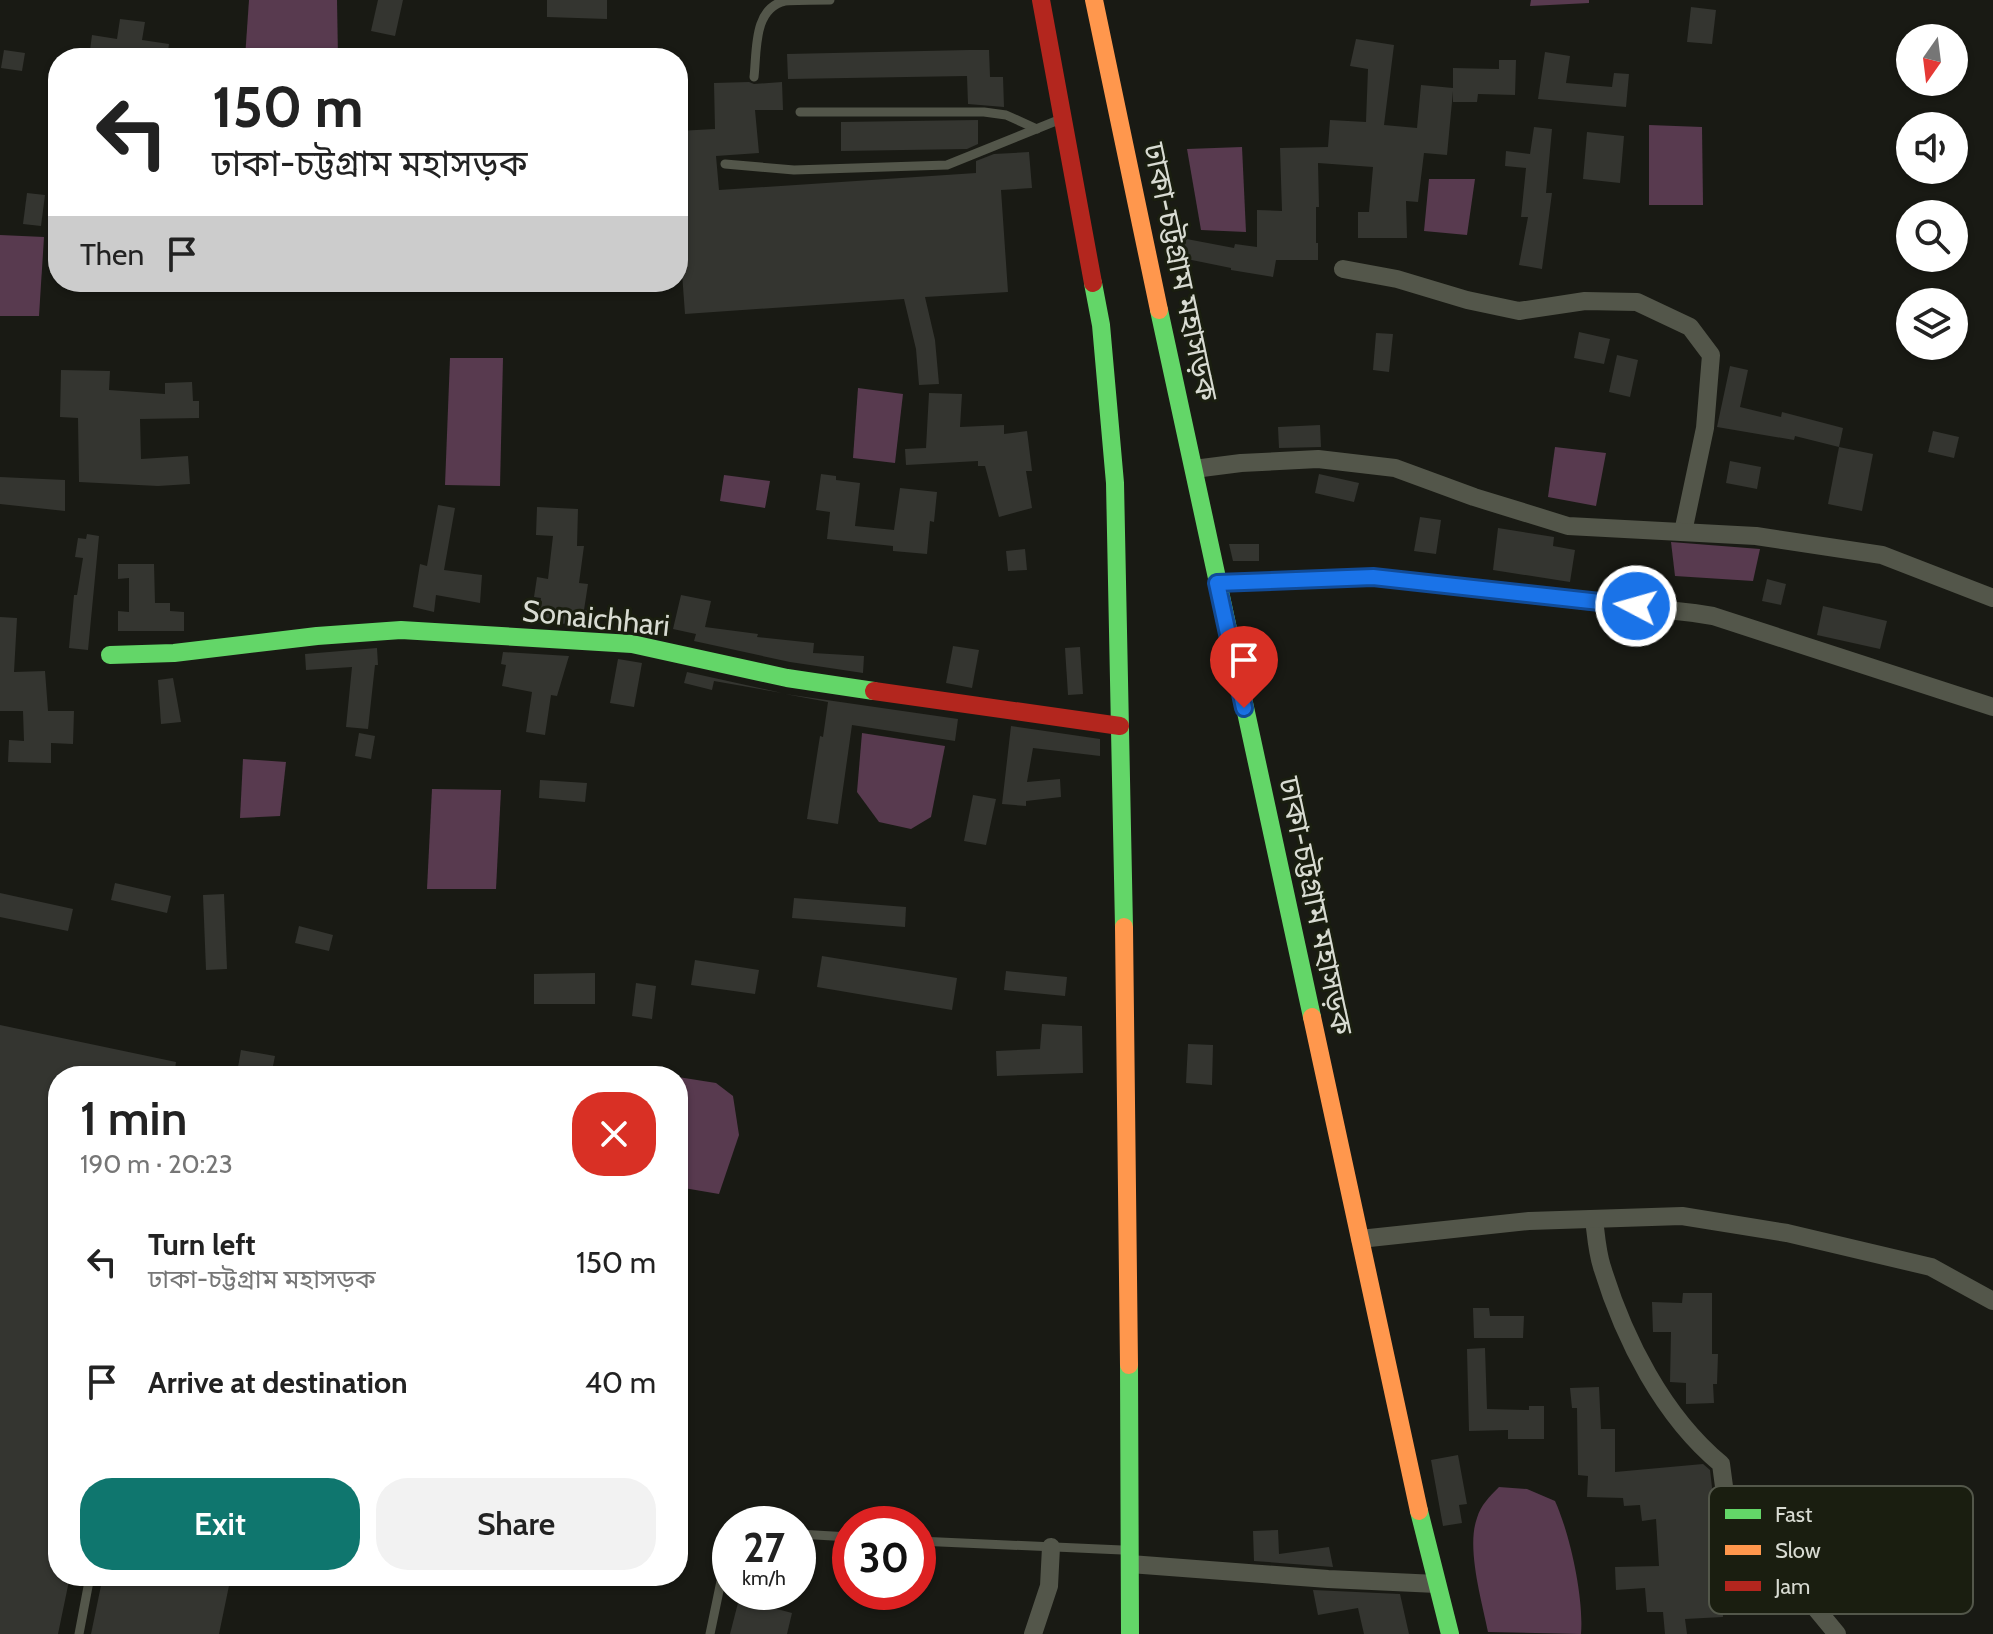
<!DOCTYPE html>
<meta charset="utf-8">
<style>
:root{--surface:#fff;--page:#f2f2f2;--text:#222;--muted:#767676;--accent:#0f766e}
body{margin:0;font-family:Cabin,"Noto Sans Bengali",sans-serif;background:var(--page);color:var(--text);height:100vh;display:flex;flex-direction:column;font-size:30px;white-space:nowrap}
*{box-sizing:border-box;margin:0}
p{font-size:26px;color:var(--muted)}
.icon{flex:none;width:44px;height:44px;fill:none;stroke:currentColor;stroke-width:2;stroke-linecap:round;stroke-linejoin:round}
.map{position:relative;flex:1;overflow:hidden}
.panel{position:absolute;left:48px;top:1066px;width:640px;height:520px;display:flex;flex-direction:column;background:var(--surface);border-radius:32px;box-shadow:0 2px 6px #0004}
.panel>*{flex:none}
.guide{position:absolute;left:48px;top:48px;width:640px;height:244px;border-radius:32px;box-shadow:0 2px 6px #0004;background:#fff;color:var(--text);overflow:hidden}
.needle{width:52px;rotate:194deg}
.buttons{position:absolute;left:1896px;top:24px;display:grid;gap:16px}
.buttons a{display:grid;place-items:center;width:72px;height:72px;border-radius:50%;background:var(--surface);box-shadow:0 2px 6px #0004;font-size:40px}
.speed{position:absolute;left:712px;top:1506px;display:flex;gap:16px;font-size:40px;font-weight:700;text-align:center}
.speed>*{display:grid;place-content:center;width:104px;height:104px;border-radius:50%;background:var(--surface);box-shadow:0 2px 6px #0004;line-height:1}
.speed small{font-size:20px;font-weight:400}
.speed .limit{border:12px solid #d22;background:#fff;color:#111}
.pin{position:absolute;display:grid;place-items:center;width:68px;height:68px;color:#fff;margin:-82px -34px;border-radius:50% 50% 50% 0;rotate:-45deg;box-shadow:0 0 8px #0007}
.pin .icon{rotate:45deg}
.me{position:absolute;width:88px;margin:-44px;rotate:276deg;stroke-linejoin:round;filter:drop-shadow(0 0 6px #0008)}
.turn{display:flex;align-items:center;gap:28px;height:168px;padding:0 32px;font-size:36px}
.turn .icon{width:104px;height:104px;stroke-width:2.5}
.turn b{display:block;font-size:56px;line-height:68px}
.then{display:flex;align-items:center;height:76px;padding:0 32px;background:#0003;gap:16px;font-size:30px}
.round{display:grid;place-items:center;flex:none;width:84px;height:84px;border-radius:32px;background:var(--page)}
.summary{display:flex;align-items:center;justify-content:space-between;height:136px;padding:0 32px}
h1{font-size:48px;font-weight:600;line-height:60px}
.cta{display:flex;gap:16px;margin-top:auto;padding:16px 32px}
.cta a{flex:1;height:92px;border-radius:32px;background:var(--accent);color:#fff;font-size:32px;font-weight:600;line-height:92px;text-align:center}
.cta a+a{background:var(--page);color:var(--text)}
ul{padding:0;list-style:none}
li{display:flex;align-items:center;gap:24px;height:120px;padding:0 32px}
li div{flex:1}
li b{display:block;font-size:30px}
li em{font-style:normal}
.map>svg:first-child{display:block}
.water{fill:#583a4f}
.building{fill:#343530}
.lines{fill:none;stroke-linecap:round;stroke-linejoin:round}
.lane{stroke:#53564a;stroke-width:9}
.street{stroke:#53564a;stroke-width:18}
.fast{stroke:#63d668;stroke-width:18}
.slow{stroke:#ff974d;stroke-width:18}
.jam{stroke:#b3261e;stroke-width:18}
.route-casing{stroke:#114b97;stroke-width:20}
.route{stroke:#1a73e8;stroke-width:14}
.labels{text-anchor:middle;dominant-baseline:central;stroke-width:6;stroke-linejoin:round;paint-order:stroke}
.street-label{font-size:30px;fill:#d8dbd2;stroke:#1a1e10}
.key{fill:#1a1e10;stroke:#53574a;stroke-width:2}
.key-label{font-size:22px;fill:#d8dbd2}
</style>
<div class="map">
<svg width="1993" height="1634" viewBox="0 0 1993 1634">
<rect width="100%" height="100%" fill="#191a14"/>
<g class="water">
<path d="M 249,0 L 337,0 L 338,58 L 245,58 Z"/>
<path d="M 1531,0 L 1589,0 L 1589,3 L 1530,6 Z"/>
<path d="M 1649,125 L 1702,127 L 1703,205 L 1649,205 Z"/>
<path d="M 1242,147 L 1246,232 L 1201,230 L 1187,149 Z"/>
<path d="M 1429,179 L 1475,179 L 1467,235 L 1424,231 Z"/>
<path d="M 0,235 L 44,237 L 39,316 L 0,316 Z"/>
<path d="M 450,358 L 503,358 L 500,486 L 445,485 Z"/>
<path d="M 858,388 L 903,394 L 895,463 L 853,458 Z"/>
<path d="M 1555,447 L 1606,453 L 1596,506 L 1548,497 Z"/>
<path d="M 724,475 L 770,481 L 765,508 L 720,501 Z"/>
<path d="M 1671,542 L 1760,549 L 1753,581 L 1675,576 Z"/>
<path d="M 862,733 L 945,746 L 931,817 L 911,829 L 879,822 L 857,792 Z"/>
<path d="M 243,759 L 286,762 L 280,816 L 240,818 Z"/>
<path d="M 432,789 L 501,790 L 496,889 L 427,889 Z"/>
<path d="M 678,1077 L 716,1083 L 733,1096 L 739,1135 L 719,1194 L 678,1187 Z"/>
<path d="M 1499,1487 L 1527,1489 L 1555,1501 C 1570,1534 1584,1598 1581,1634 L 1488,1632 C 1482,1601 1466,1548 1477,1518 C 1481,1505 1489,1497 1499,1487 Z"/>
</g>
<g class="building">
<path d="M 378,0 L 403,0 L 395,36 L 371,31 Z"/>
<path d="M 547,0 L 607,0 L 607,19 L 547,17 Z"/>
<path d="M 1691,7 L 1716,10 L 1712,44 L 1687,42 Z"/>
<path d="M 120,19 L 145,22 L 142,40 L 169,44 L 167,58 L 89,58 L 92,35 L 117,39 Z"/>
<path d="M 1356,39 L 1394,45 L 1384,125 L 1417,128 L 1421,85 L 1453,88 L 1453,68 L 1499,69 L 1499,60 L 1516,60 L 1515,95 L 1478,94 L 1477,102 L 1453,102 L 1453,91 L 1447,155 L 1424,153 L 1418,202 L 1406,201 L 1407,238 L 1358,238 L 1358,212 L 1369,212 L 1373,167 L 1318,163 L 1319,207 L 1316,207 L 1316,243 L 1318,243 L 1318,260 L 1276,260 L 1273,277 L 1231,270 L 1231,268 L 1172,256 L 1176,237 L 1234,248 L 1235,244 L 1257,247 L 1257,210 L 1282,211 L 1280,148 L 1328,147 L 1330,120 L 1366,122 L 1368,69 L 1350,66 Z"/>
<path d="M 4,50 L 25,53 L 22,71 L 1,68 Z"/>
<path d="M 969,50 L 989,50 L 990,77 L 1003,77 L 1004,107 L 968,104 L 967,76 L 788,79 L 787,54 Z"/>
<path d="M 1545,52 L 1570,56 L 1566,83 L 1612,87 L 1614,73 L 1629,74 L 1626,107 L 1538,99 Z"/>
<path d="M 749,82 L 754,84 L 782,82 L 783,110 L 755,110 L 759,153 L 716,156 L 719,190 L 976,173 L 976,161 L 994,154 L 1029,152 L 1032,188 L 1001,190 L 1008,292 L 925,297 L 935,340 L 939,384 L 919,385 L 916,349 L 904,299 L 685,314 L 678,218 L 678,131 L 715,129 L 714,83 Z"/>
<path d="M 978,120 L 978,144 L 967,149 L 841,151 L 841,122 Z"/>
<path d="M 1534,127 L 1552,129 L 1546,193 L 1552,193 L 1542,269 L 1519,265 L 1528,217 L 1521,217 L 1526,168 L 1505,166 L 1506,151 L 1530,154 Z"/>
<path d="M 1587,132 L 1624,136 L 1620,183 L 1583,179 Z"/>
<path d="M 27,193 L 45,195 L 41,226 L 23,224 Z"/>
<path d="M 1579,332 L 1610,339 L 1604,364 L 1574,358 Z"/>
<path d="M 1376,333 L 1393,334 L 1389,372 L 1373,370 Z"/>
<path d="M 1617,355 L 1638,360 L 1630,397 L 1609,392 Z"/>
<path d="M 1730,366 L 1748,370 L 1740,407 L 1781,417 L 1782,412 L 1843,428 L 1839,447 L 1795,436 L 1794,440 L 1717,427 Z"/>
<path d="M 61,370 L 110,371 L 109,390 L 165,394 L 165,383 L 192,382 L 193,401 L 199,401 L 199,418 L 140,419 L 141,459 L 188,456 L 190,484 L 158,486 L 79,482 L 78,418 L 60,417 Z"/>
<path d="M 929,393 L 962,394 L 960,427 L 1004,425 L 1004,434 L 1027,431 L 1032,471 L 1026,471 L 1032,508 L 999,517 L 985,466 L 978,466 L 978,461 L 906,465 L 905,449 L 926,448 Z"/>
<path d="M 1320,425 L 1321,447 L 1279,448 L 1278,427 Z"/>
<path d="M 1933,431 L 1959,437 L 1954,458 L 1928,452 Z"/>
<path d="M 1839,447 L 1873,454 L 1862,511 L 1828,504 Z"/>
<path d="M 1730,461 L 1761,467 L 1757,489 L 1726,483 Z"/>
<path d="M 821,474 L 836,476 L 836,480 L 860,483 L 855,526 L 894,530 L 900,488 L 937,492 L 934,522 L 930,521 L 927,554 L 893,551 L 893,546 L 827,539 L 830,512 L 816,510 Z"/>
<path d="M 1319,474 L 1359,483 L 1354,502 L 1315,493 Z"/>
<path d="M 0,477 L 65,480 L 65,511 L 0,504 Z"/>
<path d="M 438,505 L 455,508 L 444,570 L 482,575 L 480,603 L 436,595 L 434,612 L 413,607 L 420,564 L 427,566 Z"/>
<path d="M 537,507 L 578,509 L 577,546 L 584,546 L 579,583 L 588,584 L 584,610 L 589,611 L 586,625 L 536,622 L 541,598 L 534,597 L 537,577 L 548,579 L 553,536 L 536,535 Z"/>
<path d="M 1420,517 L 1441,520 L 1436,554 L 1414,551 Z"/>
<path d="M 1498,528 L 1554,537 L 1553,546 L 1575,550 L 1570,582 L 1493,570 Z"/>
<path d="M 87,534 L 99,536 L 88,650 L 69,648 L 74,595 L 77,595 L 83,558 L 75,557 L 78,538 L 86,539 Z"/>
<path d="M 1229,544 L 1259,544 L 1259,561 L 1233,561 Z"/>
<path d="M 1025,549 L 1027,570 L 1008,571 L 1006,551 Z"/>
<path d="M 118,564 L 154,564 L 155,603 L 170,603 L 170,611 L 184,612 L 184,631 L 118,631 L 118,611 L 129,612 L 129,578 L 118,579 Z"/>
<path d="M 1767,579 L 1786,584 L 1781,605 L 1762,601 Z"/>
<path d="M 681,595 L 711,601 L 705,627 L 758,634 L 757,637 L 814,643 L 813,653 L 864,656 L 863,673 L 790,662 L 694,641 L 696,634 L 673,629 Z"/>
<path d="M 1823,606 L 1887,621 L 1880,649 L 1817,635 Z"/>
<path d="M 0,617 L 17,618 L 14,672 L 45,671 L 48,711 L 74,711 L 73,744 L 51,743 L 51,763 L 8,762 L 9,740 L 24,741 L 23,711 L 0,711 Z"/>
<path d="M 953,646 L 979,650 L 972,688 L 946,683 Z"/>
<path d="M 1080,647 L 1083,694 L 1068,695 L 1065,648 Z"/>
<path d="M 377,648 L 378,665 L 375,665 L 368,729 L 346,727 L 352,667 L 306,670 L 305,654 Z"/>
<path d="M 503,652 L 569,656 L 557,696 L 551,695 L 545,735 L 526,732 L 532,692 L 502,686 L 506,665 L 501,664 Z"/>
<path d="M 618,659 L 642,663 L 634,707 L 610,703 Z"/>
<path d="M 687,672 L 782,693 L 714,681 L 712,690 L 684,683 Z"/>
<path d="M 173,678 L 181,722 L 161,724 L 158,680 Z"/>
<path d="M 785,694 L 958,719 L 955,741 L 852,725 L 838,824 L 807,819 L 820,736 L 823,737 L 828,702 Z"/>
<path d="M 1011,726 L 1100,739 L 1100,756 L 1033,748 L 1027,782 L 1060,779 L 1061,797 L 1026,801 L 1026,806 L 1002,804 Z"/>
<path d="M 359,733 L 375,736 L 371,759 L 355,756 Z"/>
<path d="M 540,780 L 587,783 L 585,802 L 539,798 Z"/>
<path d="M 973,795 L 996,799 L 986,845 L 964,841 Z"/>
<path d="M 115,883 L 171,896 L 167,913 L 111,900 Z"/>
<path d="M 0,893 L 73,909 L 68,931 L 0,917 Z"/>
<path d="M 224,894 L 227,969 L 206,970 L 203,895 Z"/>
<path d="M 794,898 L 906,907 L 905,927 L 792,918 Z"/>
<path d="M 299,926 L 333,935 L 329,951 L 295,943 Z"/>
<path d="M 822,956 L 957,978 L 952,1010 L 817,987 Z"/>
<path d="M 695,960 L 759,970 L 755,994 L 691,985 Z"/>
<path d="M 1006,971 L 1067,977 L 1065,996 L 1004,990 Z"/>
<path d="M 595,973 L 595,1004 L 534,1004 L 534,974 Z"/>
<path d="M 636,983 L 656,986 L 652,1019 L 632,1016 Z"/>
<path d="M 1042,1024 L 1082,1026 L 1083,1073 L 997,1076 L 996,1051 L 1040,1049 Z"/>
<path d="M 0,1025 L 176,1062 L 174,1076 L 58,1076 L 58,1576 L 70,1576 L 58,1634 L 0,1634 Z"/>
<path d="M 1188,1044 L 1213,1045 L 1212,1085 L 1186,1083 Z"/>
<path d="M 241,1050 L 275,1056 L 271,1076 L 237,1073 Z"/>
<path d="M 1683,1293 L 1712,1293 L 1712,1354 L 1718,1354 L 1717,1384 L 1713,1384 L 1714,1403 L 1686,1404 L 1686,1383 L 1670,1382 L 1671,1332 L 1653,1332 L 1652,1302 L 1682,1303 Z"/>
<path d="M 1473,1308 L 1489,1308 L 1490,1316 L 1524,1316 L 1523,1338 L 1474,1338 Z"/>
<path d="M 1485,1348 L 1487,1409 L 1529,1410 L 1529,1406 L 1544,1406 L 1544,1439 L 1508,1439 L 1508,1430 L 1469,1431 L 1467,1349 Z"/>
<path d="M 1599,1387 L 1601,1429 L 1615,1429 L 1615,1472 L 1703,1464 L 1710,1470 L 1713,1496 L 1726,1518 L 1727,1526 L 1718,1527 L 1723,1617 L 1685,1619 L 1687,1634 L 1665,1634 L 1663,1612 L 1647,1612 L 1645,1588 L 1616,1590 L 1615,1567 L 1659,1566 L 1656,1519 L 1642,1521 L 1640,1505 L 1624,1506 L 1623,1498 L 1587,1497 L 1588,1476 L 1578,1475 L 1577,1408 L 1572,1408 L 1570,1388 Z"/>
<path d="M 1458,1455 L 1467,1504 L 1459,1505 L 1462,1523 L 1443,1526 L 1431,1460 Z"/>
<path d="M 1278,1530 L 1279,1554 L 1329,1547 L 1333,1567 L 1254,1561 L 1253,1531 Z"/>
<path d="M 103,1576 L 231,1576 L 219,1634 L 91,1634 Z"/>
<path d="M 1313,1590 L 1400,1594 L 1409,1634 L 1364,1634 L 1358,1608 L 1318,1615 Z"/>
<path d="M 739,1599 L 792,1613 L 787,1634 L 730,1634 Z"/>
</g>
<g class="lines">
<g class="lane">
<path d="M 754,77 C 757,51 753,8 785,1 C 799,0 816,0 830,0"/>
<path d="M 800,112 L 984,112 L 1006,115 L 1037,129"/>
<path d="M 725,164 L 794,170 L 947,165 L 1056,121"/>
<path d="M 798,1534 L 850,1537"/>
<path d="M 918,1541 L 1122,1550"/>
<path d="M 79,1634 L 90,1576"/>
<path d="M 710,1634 L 730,1538"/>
</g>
<g class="street">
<path d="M 1343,269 L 1397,279 L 1467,300 L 1519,311 L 1585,301 L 1637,302 L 1690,327 L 1711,355 L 1705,428 L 1683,532"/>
<path d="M 1194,469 L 1241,463 L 1318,459 L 1395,468 L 1474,497 L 1568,526 L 1756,536 L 1882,555 L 1993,598"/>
<path d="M 1217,583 L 1373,577 L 1694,613 L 1713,616 L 1993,707"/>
<path d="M 1594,1219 C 1596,1235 1597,1252 1602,1267 C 1624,1339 1663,1416 1721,1464 L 1725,1494 L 1733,1508 L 1837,1634"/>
<path d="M 1360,1239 L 1529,1221 L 1682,1216 L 1787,1233 L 1931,1267 L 1993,1301"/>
<path d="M 1130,1564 L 1328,1579 L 1437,1584"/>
<path d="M 1033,1634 L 1049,1586 L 1051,1547"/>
</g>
<g class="fast">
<path d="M 1093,283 L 1101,325 L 1115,483 L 1124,927"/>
<path d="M 1159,310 L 1312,1017"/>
<path d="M 110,655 L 174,653 L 317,636 L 401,630 L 632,644 L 787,678 L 874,691"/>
<path d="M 1129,1365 L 1130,1634"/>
<path d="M 1419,1511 L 1450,1634"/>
</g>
<g class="slow">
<path d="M 1094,0 L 1159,310"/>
<path d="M 1124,927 L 1129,1365"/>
<path d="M 1312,1017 L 1419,1511"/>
</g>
<g class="jam">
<path d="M 1041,0 L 1093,283"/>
<path d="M 874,691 L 1120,726"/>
</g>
</g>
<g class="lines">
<g class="route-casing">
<path id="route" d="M 1244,708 L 1217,583 L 1373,577 L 1636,606"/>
</g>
<use href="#route" class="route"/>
</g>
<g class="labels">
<g class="street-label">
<text transform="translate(1181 272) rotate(78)">ঢাকা-চট্টগ্রাম মহাসড়ক</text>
<text transform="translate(596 618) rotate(6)">Sonaichhari</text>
<text transform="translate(1316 906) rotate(78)">ঢাকা-চট্টগ্রাম মহাসড়ক</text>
</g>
</g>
<rect x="1709" y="1486" width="264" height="128" rx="12" class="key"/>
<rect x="1725" y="1509" width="36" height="10" fill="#63d668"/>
<rect x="1725" y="1545" width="36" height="10" fill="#ff974d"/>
<rect x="1725" y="1581" width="36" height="10" fill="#b3261e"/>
<g class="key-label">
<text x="1775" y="1522">Fast</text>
<text x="1775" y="1558">Slow</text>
<text x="1775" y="1594">Jam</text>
</g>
</svg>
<div class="buttons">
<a><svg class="needle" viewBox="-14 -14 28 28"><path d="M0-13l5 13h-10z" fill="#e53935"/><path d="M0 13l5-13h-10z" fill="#767676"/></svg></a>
<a><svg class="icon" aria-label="sound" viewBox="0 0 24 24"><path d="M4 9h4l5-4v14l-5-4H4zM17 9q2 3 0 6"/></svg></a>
<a><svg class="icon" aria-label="search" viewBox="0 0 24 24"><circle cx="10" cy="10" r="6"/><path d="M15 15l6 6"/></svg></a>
<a><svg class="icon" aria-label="layers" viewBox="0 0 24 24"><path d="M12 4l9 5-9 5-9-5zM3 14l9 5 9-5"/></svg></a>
</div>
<div class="speed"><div>27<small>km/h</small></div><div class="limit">30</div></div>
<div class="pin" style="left:1244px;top:708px;background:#d93025"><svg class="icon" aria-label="arrive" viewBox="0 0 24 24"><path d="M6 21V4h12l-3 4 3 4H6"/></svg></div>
<svg class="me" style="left:1636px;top:606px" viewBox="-20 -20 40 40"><circle r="17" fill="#1a73e8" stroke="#fff" stroke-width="3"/><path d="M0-11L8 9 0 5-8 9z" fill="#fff"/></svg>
<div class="guide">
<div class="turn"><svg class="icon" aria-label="left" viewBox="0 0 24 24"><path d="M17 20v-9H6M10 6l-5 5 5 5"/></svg><div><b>150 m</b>ঢাকা-চট্টগ্রাম মহাসড়ক</div></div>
<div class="then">Then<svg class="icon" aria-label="arrive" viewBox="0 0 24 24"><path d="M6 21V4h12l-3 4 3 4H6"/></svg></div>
</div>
<section class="panel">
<div class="summary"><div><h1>1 min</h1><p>190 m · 20:23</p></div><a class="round" style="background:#d93025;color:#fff"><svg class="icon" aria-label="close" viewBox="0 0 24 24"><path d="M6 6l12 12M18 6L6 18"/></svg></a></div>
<ul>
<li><svg class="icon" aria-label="left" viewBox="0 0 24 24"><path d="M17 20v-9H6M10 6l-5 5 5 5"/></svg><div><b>Turn left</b><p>ঢাকা-চট্টগ্রাম মহাসড়ক</p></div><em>150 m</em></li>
<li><svg class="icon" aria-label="arrive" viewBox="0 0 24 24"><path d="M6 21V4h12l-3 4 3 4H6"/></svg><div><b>Arrive at destination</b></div><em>40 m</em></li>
</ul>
<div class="cta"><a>Exit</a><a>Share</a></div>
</section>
</div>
